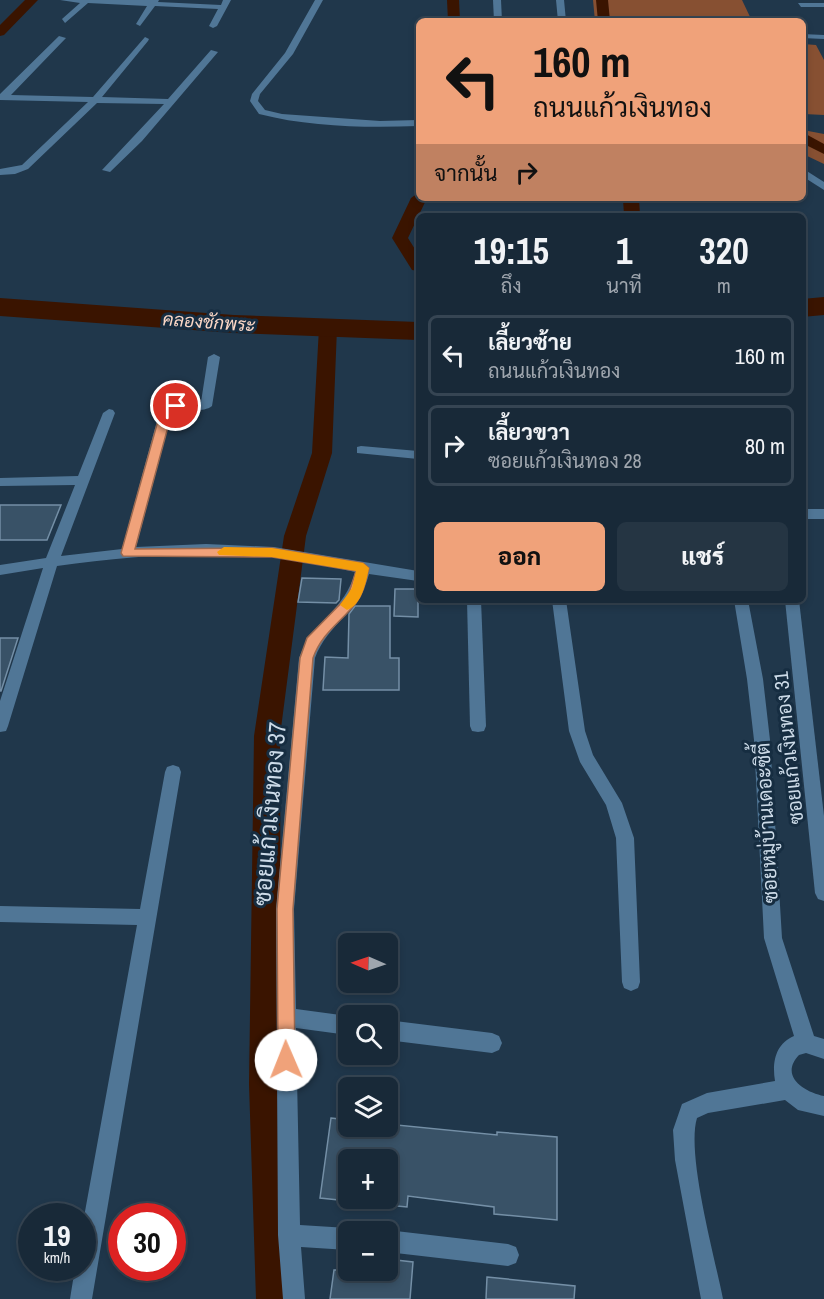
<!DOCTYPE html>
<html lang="th">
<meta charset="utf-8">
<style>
:root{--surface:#182938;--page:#253543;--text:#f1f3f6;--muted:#9fa6ae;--line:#364553;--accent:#f0a27a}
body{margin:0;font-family:"Archivo Narrow",Sarabun,sans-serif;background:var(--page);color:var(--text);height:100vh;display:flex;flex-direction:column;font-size:22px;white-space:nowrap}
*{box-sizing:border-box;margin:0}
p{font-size:20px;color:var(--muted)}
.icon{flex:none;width:33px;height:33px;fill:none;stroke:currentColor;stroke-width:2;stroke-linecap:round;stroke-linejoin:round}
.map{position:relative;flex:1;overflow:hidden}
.details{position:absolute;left:416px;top:213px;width:390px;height:390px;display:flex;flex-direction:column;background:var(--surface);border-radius:9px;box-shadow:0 3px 9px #0003,0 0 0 2px var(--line)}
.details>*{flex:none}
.hud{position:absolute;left:416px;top:18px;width:390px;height:183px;border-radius:9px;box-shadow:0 3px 9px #0003,0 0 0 2px var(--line);background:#f0a27a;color:#111;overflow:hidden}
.needle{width:39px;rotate:272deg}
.fabs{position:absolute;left:338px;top:933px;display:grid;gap:12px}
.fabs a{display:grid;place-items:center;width:60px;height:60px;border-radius:9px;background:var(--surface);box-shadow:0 3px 9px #0003,0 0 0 2px var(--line);font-size:30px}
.speed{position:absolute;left:18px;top:1203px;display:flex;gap:12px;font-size:30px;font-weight:700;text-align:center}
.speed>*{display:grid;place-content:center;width:78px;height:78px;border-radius:50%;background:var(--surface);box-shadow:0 3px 9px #0003,0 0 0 2px var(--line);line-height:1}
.speed small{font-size:15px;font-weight:400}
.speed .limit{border:9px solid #d22;background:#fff;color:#111}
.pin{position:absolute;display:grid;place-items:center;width:51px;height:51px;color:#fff;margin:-26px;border:3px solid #fff;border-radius:50%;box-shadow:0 2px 6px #0007}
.me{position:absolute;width:66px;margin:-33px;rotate:359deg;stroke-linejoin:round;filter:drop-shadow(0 0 4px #0008)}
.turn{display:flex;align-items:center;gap:21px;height:126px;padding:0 18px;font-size:27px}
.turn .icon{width:78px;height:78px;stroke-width:2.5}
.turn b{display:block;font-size:42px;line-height:51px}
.then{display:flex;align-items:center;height:57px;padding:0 18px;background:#0003;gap:12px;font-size:22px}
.eta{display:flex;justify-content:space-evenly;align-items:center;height:102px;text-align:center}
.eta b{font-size:36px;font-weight:800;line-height:42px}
.cta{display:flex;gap:12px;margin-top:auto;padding:12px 18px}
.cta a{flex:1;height:69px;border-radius:9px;background:var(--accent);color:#111;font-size:24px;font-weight:800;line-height:69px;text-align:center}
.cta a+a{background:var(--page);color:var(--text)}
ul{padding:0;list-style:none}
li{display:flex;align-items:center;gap:18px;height:81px;margin:0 12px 9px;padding:0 6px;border:3px solid var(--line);border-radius:9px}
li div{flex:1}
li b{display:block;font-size:22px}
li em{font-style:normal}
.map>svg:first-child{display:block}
.forest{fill:#875032}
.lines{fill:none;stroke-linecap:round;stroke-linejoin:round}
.canal{fill:#3a1400;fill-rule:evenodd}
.river{fill:#3a1400;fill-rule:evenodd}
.building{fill:#395267;stroke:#748fa6;stroke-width:1.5}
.minor{fill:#507696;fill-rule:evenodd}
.route{fill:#f0a27a;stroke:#9c694f;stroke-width:1.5}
.slow{fill:#f59e0b}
.labels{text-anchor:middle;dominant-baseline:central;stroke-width:6;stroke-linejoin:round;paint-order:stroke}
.far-water-label{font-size:18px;font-style:italic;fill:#fbd7c6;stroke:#162d41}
.street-label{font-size:20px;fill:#cddbe8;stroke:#162d41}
.near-street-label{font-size:24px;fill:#cddbe8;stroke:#162d41}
</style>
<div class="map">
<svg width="824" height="1299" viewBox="0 0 824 1299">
<rect width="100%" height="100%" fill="#20374b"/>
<g class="forest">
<path d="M 593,0 L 742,0 L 752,21 L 595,21 Z"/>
<path d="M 803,44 L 816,45 L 824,60 L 824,115 L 804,114 L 803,126 Z"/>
<path d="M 803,130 L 824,134 L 824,164 L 803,154 Z"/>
</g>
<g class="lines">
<g class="canal">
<path d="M 25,0 L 38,0 L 4,35 L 0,36 L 0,25 Z"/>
<path d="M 447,0 L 459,0 L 460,21 L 448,21 Z"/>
<path d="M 596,0 L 608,0 L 610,21 L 598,21 Z"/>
<path d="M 802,132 L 824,144 L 824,154 L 802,143 Z"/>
<path d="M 418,193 L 418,198 L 427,198 L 408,238 L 418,254 L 418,271 L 412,270 L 392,238 L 411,198 Z"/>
<path d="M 623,198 L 639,198 L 640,216 L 624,216 Z"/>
<path d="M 328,323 L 337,328 L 332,453 L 306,536 L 280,736 L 281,1084 L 292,1299 L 256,1299 L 249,1084 L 254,736 L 284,536 L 312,453 L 319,328 Z"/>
</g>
<g class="river">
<path d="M 824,297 L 824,315 L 802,317 L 802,299 Z"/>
<path d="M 0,298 L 234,315 L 418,322 L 418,340 L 234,333 L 0,316 Z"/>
</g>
</g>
<g class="building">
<path d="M 0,505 L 61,505 L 47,540 L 0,540 Z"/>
<path d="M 302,578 L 341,579 L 339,600 L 336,603 L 298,602 Z"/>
<path d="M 395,589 L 418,589 L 418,617 L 394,616 Z"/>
<path d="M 355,606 L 390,606 L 390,658 L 399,658 L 399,690 L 323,690 L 325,657 L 348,658 L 349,614 Z"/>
<path d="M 0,638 L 18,638 L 1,691 L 0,691 Z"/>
<path d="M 331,1118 L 348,1120 L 348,1126 L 387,1126 L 387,1124 L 497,1135 L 497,1132 L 557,1137 L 557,1220 L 494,1214 L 494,1207 L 408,1196 L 407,1207 L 387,1205 L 387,1160 L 348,1160 L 348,1201 L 320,1198 Z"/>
<path d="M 387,1259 L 413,1262 L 410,1299 L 330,1299 L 334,1270 L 387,1270 Z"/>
<path d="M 487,1277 L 575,1286 L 574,1299 L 486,1299 Z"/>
</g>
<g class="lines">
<g class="minor">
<path d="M 60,0 L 159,0 L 158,2 L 221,5 L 223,0 L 231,0 L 217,26 L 213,28 L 209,26 L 218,9 L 155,6 L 140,26 L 136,24 L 147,6 L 88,3 L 65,23 L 62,19 L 80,3 Z"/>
<path d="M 315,0 L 323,0 L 293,54 L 260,94 L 258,101 L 265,110 L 282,114 L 380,121 L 418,120 L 418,126 C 367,128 309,127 259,114 L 250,101 L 252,94 L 285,53 Z"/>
<path d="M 493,0 L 501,0 L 502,21 L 494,21 Z"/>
<path d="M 556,0 L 564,0 L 566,21 L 558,21 Z"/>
<path d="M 798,3 L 824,3 L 824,7 L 801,7 Z"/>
<path d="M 802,34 L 824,35 L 824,39 L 802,38 Z"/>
<path d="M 59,36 L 66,38 L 11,95 L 93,97 L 145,37 L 149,39 L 148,41 L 102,97 L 168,99 L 211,50 L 218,52 L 142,141 L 110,172 L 102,170 L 164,104 L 97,103 L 28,169 L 15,174 L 0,175 L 0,169 L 22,165 L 88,102 L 0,100 L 0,94 Z"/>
<path d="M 802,168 L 824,182 L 824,190 L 802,176 Z"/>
<path d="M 214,354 L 220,357 L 212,406 C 202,414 184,407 172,412 L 136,547 L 206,544 L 274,547 L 418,571 L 418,581 L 369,574 C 360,610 327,625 315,658 L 294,909 L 296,1009 L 348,1016 L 348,1035 L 296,1028 L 300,1225 L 348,1228 L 356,1232 L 348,1232 L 348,1250 L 301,1247 L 305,1299 L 283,1299 L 278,1235 L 276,909 L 299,658 C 313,622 346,609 355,572 C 328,566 301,559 273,557 C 202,550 128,556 57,566 L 8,726 L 6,731 L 0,732 L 0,701 L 43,568 L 0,575 L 0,565 L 46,558 L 75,485 L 0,486 L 0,478 L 78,476 L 103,413 L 109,409 L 113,410 L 115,413 L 61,556 L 122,549 L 160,410 L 176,402 L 201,402 L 208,357 Z"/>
<path d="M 361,446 L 418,451 L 418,459 L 357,453 L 357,447 Z"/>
<rect x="802" y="509" width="22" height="10"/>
<path d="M 467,600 L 481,600 L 486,726 L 484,731 L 478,732 L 472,731 L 470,726 Z"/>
<path d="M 552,600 L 566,600 L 585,731 L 593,755 L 622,803 L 634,838 L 640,982 L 638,988 L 631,991 L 624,988 L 622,982 L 616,838 L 606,805 L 580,762 L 569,731 Z"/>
<path d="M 734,600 L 748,600 L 763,679 L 770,740 L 782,938 L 814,1036 L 824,1039 L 824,1059 L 806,1053 L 799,1055 C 779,1076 804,1092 824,1096 L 824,1116 L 798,1110 L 785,1100 L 708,1113 L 697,1118 C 686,1154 715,1258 723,1299 L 701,1299 L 675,1160 L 673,1130 L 682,1104 L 707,1093 L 775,1081 C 772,1063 775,1044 794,1036 L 764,938 L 754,740 L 747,679 Z"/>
<path d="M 785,600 L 799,600 L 824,816 L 824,901 L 818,899 L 815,893 Z"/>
<path d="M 173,765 L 179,767 L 181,772 L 92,1299 L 70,1299 L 75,1268 L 82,1268 L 82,1228 L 137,925 L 0,922 L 0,906 L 140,909 L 165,772 L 167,767 Z"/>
<path d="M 387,1020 L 492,1033 L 499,1036 L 502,1043 L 499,1050 L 492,1053 L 387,1040 Z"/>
<path d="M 387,1230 L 508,1244 L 516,1247 L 519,1255 L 516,1263 L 508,1266 L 387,1252 L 387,1232 L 384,1232 Z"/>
</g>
</g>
<path class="route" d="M 176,402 L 182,406 L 172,412 L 135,549 L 272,548 L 363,563 L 369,568 C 366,580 364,593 356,603 C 340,623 322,633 313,658 L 293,909 L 295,1060 L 293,1067 L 286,1069 L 280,1067 L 278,1060 L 277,909 L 300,658 L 307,638 L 348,596 L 356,571 L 272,557 L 123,556 L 121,553 L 161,410 Z"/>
<path class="slow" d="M 224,547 L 272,548 L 363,563 L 369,568 C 366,582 362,605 347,610 L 340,605 L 352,588 L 356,571 L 272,557 L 219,555 L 217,552 Z"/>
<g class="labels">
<g class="far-water-label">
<text transform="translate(209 322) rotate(4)">คลองชักพระ</text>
</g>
<g class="street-label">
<text transform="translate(788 748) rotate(-96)">ซอยแก้วเงินทอง 31</text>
<text transform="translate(766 823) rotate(-93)">ซอยหมู่บ้านเดอะซิตี้</text>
</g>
<g class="near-street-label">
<text transform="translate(269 814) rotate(-85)">ซอยแก้วเงินทอง 37</text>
</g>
</g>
</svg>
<div class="fabs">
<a><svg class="needle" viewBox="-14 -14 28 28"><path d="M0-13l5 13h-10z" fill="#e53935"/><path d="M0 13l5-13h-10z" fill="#9fa6ae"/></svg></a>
<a><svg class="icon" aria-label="search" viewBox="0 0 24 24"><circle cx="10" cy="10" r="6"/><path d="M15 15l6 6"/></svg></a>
<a><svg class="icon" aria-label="layers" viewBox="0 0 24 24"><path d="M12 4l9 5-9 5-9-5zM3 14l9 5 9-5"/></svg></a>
<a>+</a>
<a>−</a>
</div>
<div class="speed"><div>19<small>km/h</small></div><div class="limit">30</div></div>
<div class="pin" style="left:176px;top:406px;background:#d93025"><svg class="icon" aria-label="arrive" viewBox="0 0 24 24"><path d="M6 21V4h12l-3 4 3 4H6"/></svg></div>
<svg class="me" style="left:286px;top:1060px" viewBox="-20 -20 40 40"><circle r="19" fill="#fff"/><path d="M0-13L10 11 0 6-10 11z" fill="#f0a27a"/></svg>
<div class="hud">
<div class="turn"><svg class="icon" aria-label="left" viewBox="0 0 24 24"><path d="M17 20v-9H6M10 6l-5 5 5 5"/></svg><div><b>160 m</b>ถนนแก้วเงินทอง</div></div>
<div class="then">จากนั้น<svg class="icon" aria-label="right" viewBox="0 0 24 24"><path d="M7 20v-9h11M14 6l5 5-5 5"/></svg></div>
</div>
<section class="details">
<div class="eta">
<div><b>19:15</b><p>ถึง</p></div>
<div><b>1</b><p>นาที</p></div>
<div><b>320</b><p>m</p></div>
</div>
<ul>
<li><svg class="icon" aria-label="left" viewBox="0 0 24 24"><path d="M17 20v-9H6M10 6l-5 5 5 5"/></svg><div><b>เลี้ยวซ้าย</b><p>ถนนแก้วเงินทอง</p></div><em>160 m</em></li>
<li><svg class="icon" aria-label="right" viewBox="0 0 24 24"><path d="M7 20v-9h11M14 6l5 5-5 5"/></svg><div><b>เลี้ยวขวา</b><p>ซอยแก้วเงินทอง 28</p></div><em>80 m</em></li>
</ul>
<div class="cta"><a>ออก</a><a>แชร์</a></div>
</section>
</div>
